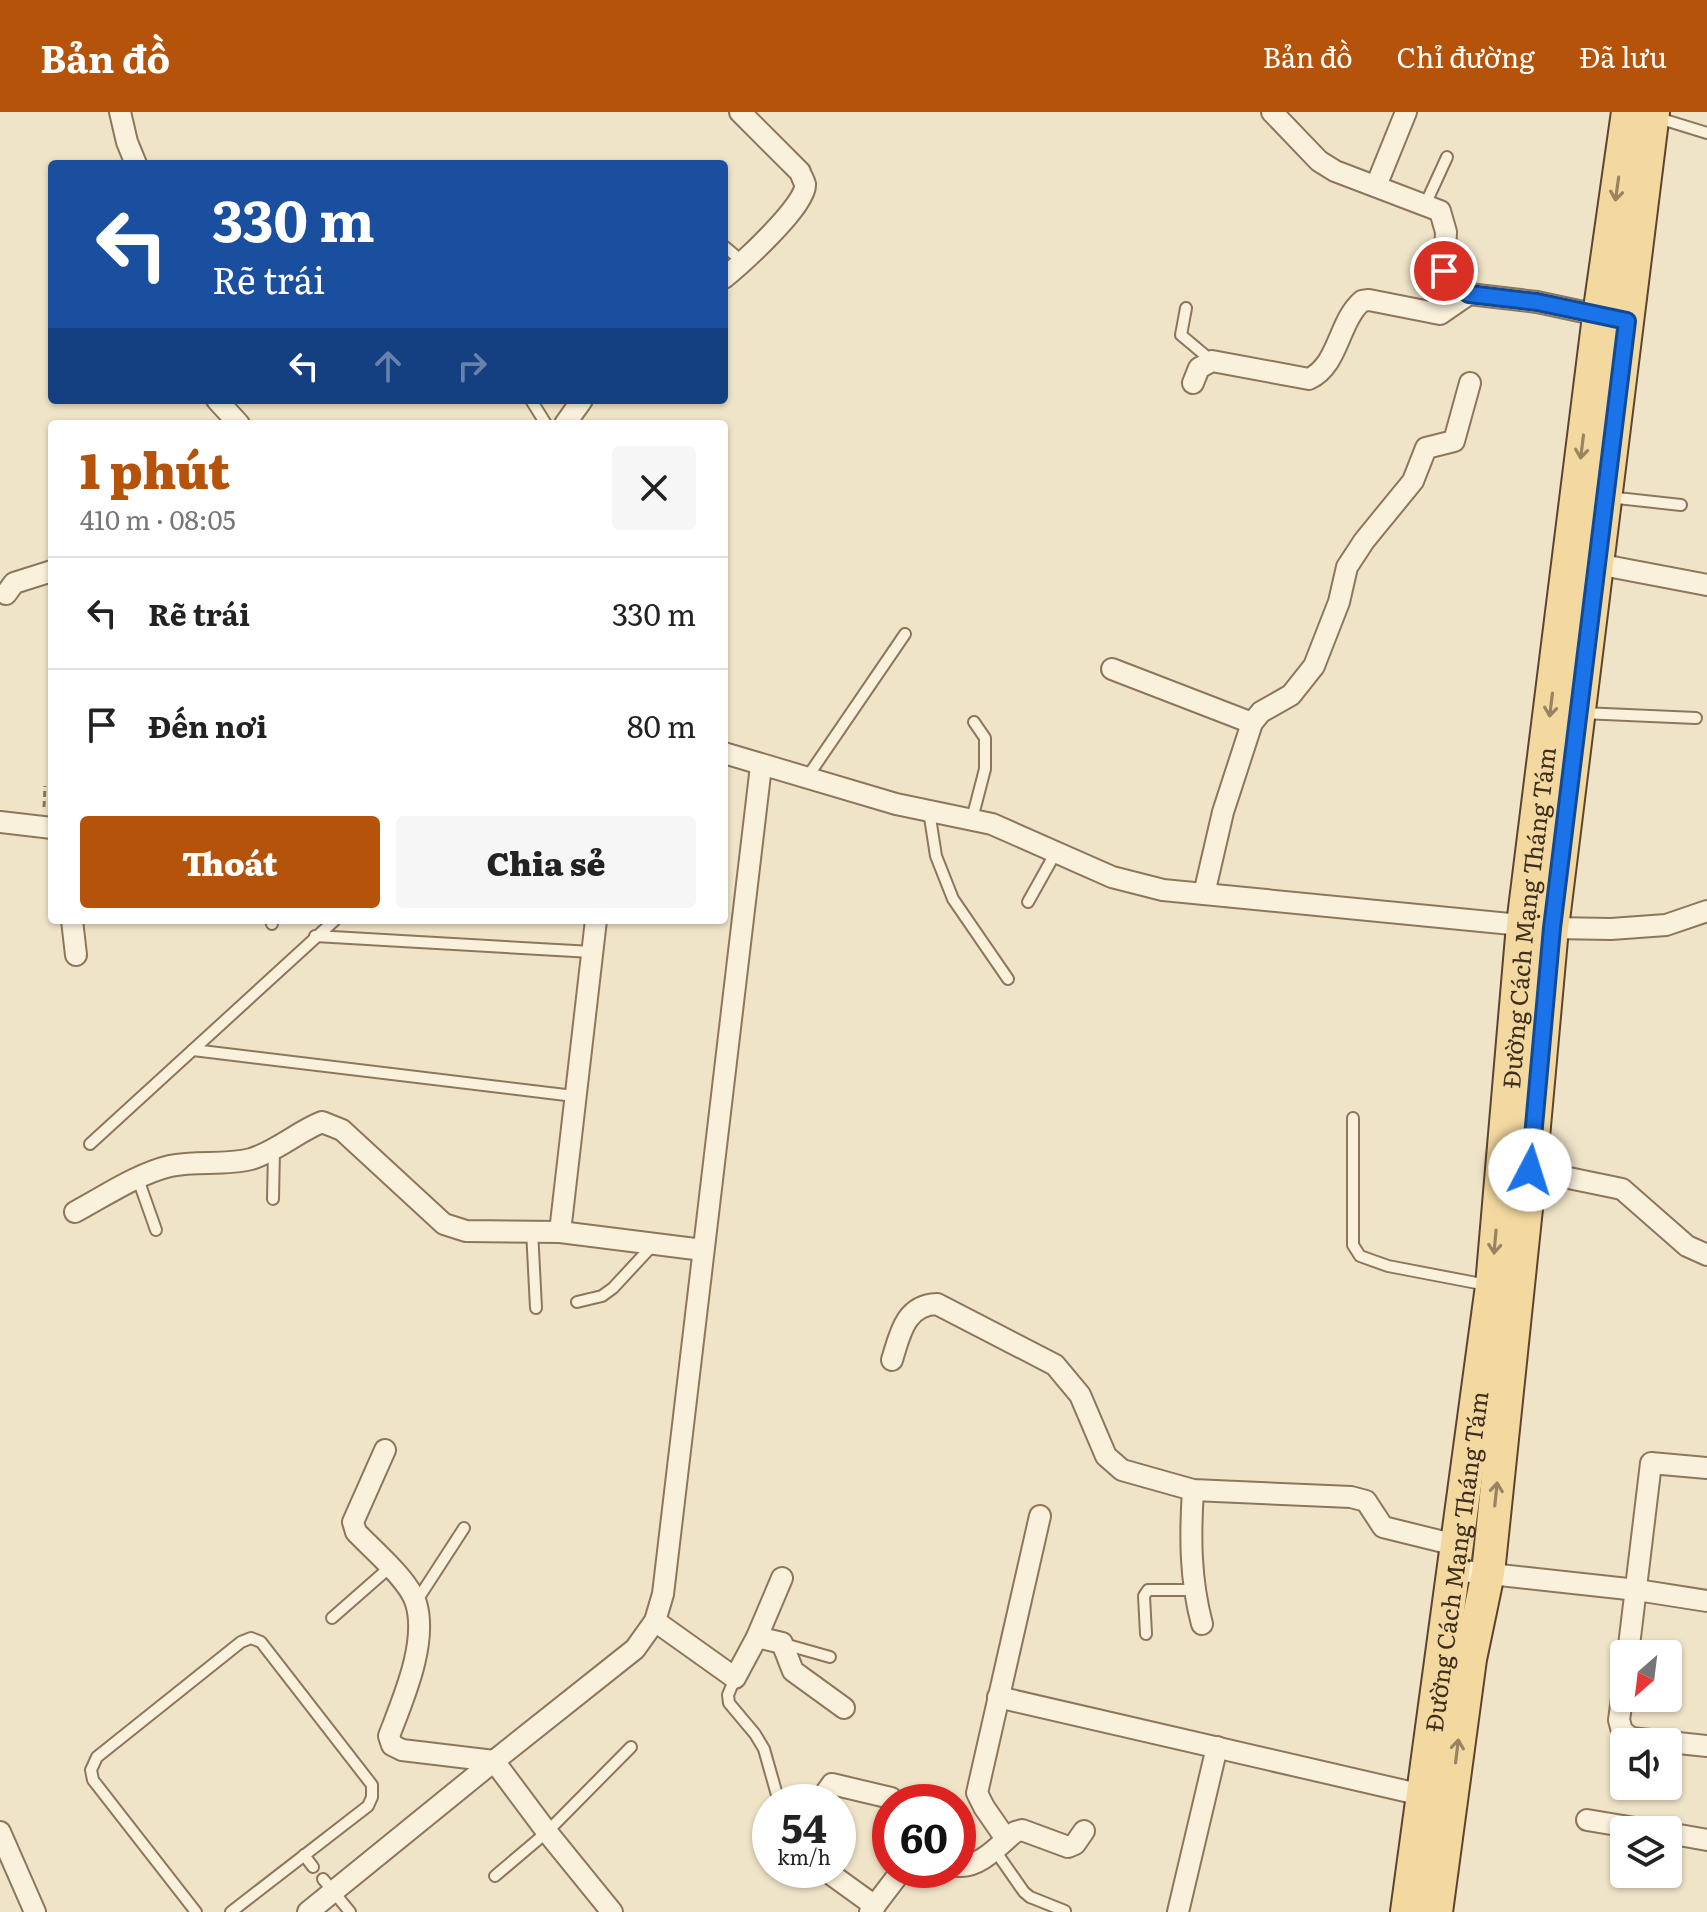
<!DOCTYPE html>
<html lang="vi">
<meta charset="utf-8">
<style>
:root{--surface:#fff;--page:#f6f6f6;--text:#222;--muted:#767676;--line:#e0e0e0;--accent:#b45309}
body{margin:0;font-family:Literata,serif;background:var(--page);color:var(--text);height:100vh;display:flex;flex-direction:column;font-size:30px;white-space:nowrap}
*{box-sizing:border-box;margin:0}
p{font-size:26px;color:var(--muted)}
.icon{flex:none;width:44px;height:44px;fill:none;stroke:currentColor;stroke-width:2;stroke-linecap:round;stroke-linejoin:round}
.map{position:relative;flex:1;overflow:hidden}
.side{position:absolute;left:48px;top:308px;width:680px;height:504px;display:flex;flex-direction:column;background:var(--surface);border-radius:8px;box-shadow:0 2px 6px #0004}
.side>*{flex:none}
.top-card{position:absolute;left:48px;top:48px;width:680px;height:244px;border-radius:8px;box-shadow:0 2px 6px #0004;background:#1a4fa0;color:#fff;overflow:hidden}
.needle{width:52px;rotate:208deg}
.fabs{position:absolute;left:1610px;top:1528px;display:grid;gap:16px}
.fabs a{display:grid;place-items:center;width:72px;height:72px;border-radius:8px;background:var(--surface);box-shadow:0 2px 6px #0004;font-size:40px}
.speed{position:absolute;left:752px;top:1672px;display:flex;gap:16px;font-size:40px;font-weight:700;text-align:center}
.speed>*{display:grid;place-content:center;width:104px;height:104px;border-radius:50%;background:var(--surface);box-shadow:0 2px 6px #0004;line-height:1}
.speed small{font-size:20px;font-weight:400}
.speed .limit{border:12px solid #d22;background:#fff;color:#111}
.pin{position:absolute;display:grid;place-items:center;width:68px;height:68px;color:#fff;margin:-34px;border:4px solid #fff;border-radius:50%;box-shadow:0 2px 8px #0007}
.me{position:absolute;width:88px;margin:-44px;rotate:5deg;stroke-linejoin:round;filter:drop-shadow(0 0 6px #0008)}
.turn{display:flex;align-items:center;gap:28px;height:168px;padding:0 32px;font-size:36px}
.turn .icon{width:104px;height:104px;stroke-width:2.5}
.turn b{display:block;font-size:56px;line-height:68px}
.lanes{display:flex;align-items:center;height:76px;padding:0 32px;background:#0003;justify-content:center;gap:40px;direction:ltr}
.lanes .off{opacity:.35}
.round{display:grid;place-items:center;flex:none;width:84px;height:84px;border-radius:8px;background:var(--page)}
.summary{display:flex;align-items:center;justify-content:space-between;height:136px;padding:0 32px}
h1{font-size:48px;font-weight:800;line-height:60px;color:var(--accent)}
.primary-button{display:flex;gap:16px;margin-top:auto;padding:16px 32px}
.primary-button a{flex:1;height:92px;border-radius:8px;background:var(--accent);color:#fff;font-size:32px;font-weight:800;line-height:92px;text-align:center}
.primary-button a+a{background:var(--page);color:var(--text)}
ul{padding:0;list-style:none}
li{display:flex;align-items:center;gap:24px;height:112px;padding:0 32px;border-top:2px solid var(--line)}
li div{flex:1}
li b{display:block;font-size:30px}
li em{font-style:normal}
header{display:flex;align-items:center;gap:48px;box-sizing:border-box;height:112px;padding:0 40px;background:var(--accent);color:#fff}
header strong{font-size:38px}
nav{display:flex;gap:44px;margin-inline-start:auto;font-size:28px}
.map>svg:first-child{display:block}
.lines{fill:none;stroke-linecap:round;stroke-linejoin:round}
.service-casing{stroke:#8d765c;stroke-width:14}
.minor-casing{stroke:#8d765c;stroke-width:24}
.primary-casing{stroke:#5b4430;stroke-width:36}
.path{stroke:#8d765c;stroke-width:3;stroke-dasharray:6 4;stroke-linecap:butt}
.service{stroke:#faf1dc;stroke-width:10}
.minor{stroke:#faf1dc;stroke-width:20}
.primary{stroke:#f3d9a0;stroke-width:32}
.oneway{stroke:#988460}
.route-casing{stroke:#114b97;stroke-width:20}
.route{stroke:#1a73e8;stroke-width:14}
.labels{text-anchor:middle;dominant-baseline:central;stroke-width:6;stroke-linejoin:round;paint-order:stroke}
.street-label{font-size:24px;fill:#3d2e20;stroke:#f7eed8}
</style>
<header>
<strong>Bản đồ</strong>
<nav><a>Bản đồ</a><a>Chỉ đường</a><a>Đã lưu</a></nav>
</header>
<div class="map">
<svg width="1707" height="1800" viewBox="0 0 1707 1800">
<rect width="100%" height="100%" fill="#f0e4c8"/>
<g class="lines">
<g class="service-casing">
<g id="service">
<path d="M 1655,5 L 1707,21"/>
<path d="M 1425,93 L 1447,45"/>
<path d="M 724,134 L 743,150"/>
<path d="M 1186,196 L 1181,223 L 1212,249"/>
<path d="M 531,288 L 546,312"/>
<path d="M 1608,385 L 1681,393"/>
<path d="M 1582,601 L 1696,606"/>
<path d="M 806,667 L 905,522"/>
<path d="M 929,699 L 936,744 L 953,787 L 1008,867"/>
<path d="M 972,707 L 985,657 L 985,626 L 974,610"/>
<path d="M 1028,790 L 1056,740"/>
<path d="M 271,808 L 272,812"/>
<path d="M 315,824 L 592,840"/>
<path d="M 193,938 L 574,984"/>
<path d="M 1353,1006 L 1353,1133 L 1360,1144 L 1388,1154 L 1487,1173"/>
<path d="M 90,1032 L 335,808"/>
<path d="M 138,1067 L 156,1118"/>
<path d="M 273,1087 L 274,1038"/>
<path d="M 532,1118 L 536,1196"/>
<path d="M 577,1190 L 602,1184 L 613,1176 L 652,1134"/>
<path d="M 416,1490 L 464,1416"/>
<path d="M 332,1506 L 389,1456"/>
<path d="M 1146,1522 L 1144,1484 L 1148,1478 L 1193,1478"/>
<path d="M 784,1532 L 830,1545"/>
<path d="M 735,1566 L 728,1583 L 729,1591 L 755,1622 L 764,1637 L 779,1690"/>
<path d="M 994,1737 L 1024,1780 L 1030,1785 L 1065,1799"/>
<path d="M 304,1743 L 313,1755"/>
<path d="M 495,1764 L 547,1720 L 631,1635"/>
<path d="M 323,1767 L 350,1800"/>
<path d="M 196,1800 L 93,1668 L 91,1658 L 97,1645 L 241,1530 L 251,1526 L 261,1530 L 372,1673 L 372,1685 L 368,1694 L 231,1800"/>
</g>
</g>
<g class="minor-casing">
<g id="minor">
<path d="M 120,0 L 127,30 L 136,52"/>
<path d="M 1272,0 L 1319,49 L 1335,59 L 1440,99 L 1446,120 L 1444,159 L 1455,173 L 1469,182 L 1537,190 L 1607,205"/>
<path d="M 1376,74 L 1406,0"/>
<path d="M 724,166 C 740,153 808,92 805,72 C 805,71 800,61 800,60 L 740,0"/>
<path d="M 1193,271 L 1199,256 L 1212,249 L 1309,267 C 1339,253 1338,210 1362,189 L 1369,188 L 1440,202 L 1469,182"/>
<path d="M 217,288 L 239,312"/>
<path d="M 565,312 L 582,288"/>
<path d="M 1597,452 L 1707,473"/>
<path d="M 6,482 L 14,471 L 52,459"/>
<path d="M 1112,557 L 1252,611"/>
<path d="M 724,641 L 896,692 L 992,712 L 1112,765 L 1163,778 L 1552,816 L 1611,817 L 1666,813 L 1707,799"/>
<path d="M 0,710 L 52,716"/>
<path d="M 1204,782 L 1223,700 L 1252,611 L 1261,600 L 1291,583 L 1314,554 L 1339,490 L 1347,455 L 1364,429 L 1413,369 L 1426,336 L 1454,329 L 1470,271"/>
<path d="M 72,808 L 76,843"/>
<path d="M 1530,1058 L 1622,1077 L 1687,1134 L 1707,1143"/>
<path d="M 75,1100 C 105,1084 137,1062 170,1054 C 197,1048 224,1054 251,1047 C 277,1039 297,1020 322,1010 L 342,1018 L 444,1112 L 466,1119 L 560,1120 L 703,1138"/>
<path d="M 560,1120 L 596,808"/>
<path d="M 892,1248 C 900,1222 905,1193 937,1192 L 1055,1253 L 1080,1283 L 1106,1344 L 1122,1358 L 1193,1378 L 1351,1385 L 1366,1389 L 1383,1415 L 1456,1433"/>
<path d="M 385,1338 L 353,1410 L 356,1420 C 373,1438 409,1468 416,1491 C 428,1531 403,1587 389,1624 L 392,1633 L 402,1638 L 494,1649 L 635,1537 L 655,1509 L 663,1482 L 761,654"/>
<path d="M 1193,1378 C 1190,1424 1190,1467 1202,1512"/>
<path d="M 1454,1458 L 1637,1478 L 1707,1489"/>
<path d="M 655,1509 L 735,1566 L 757,1525 L 782,1466"/>
<path d="M 757,1525 L 782,1531 L 793,1559 L 844,1596"/>
<path d="M 1628,1542 L 1651,1351 L 1707,1356"/>
<path d="M 1624,1572 L 1619,1608 L 1622,1619 L 1631,1626 L 1707,1634"/>
<path d="M 998,1585 L 1431,1685"/>
<path d="M 819,1690 L 832,1672 L 891,1686"/>
<path d="M 1587,1708 L 1647,1718"/>
<path d="M 0,1720 L 35,1800"/>
<path d="M 1668,1721 L 1707,1728"/>
<path d="M 1006,1727 L 984,1695 L 977,1681 L 1040,1404"/>
<path d="M 958,1754 C 980,1756 999,1733 1015,1720 L 1022,1718 L 1068,1735 L 1075,1732 L 1084,1719"/>
<path d="M 825,1758 L 875,1794"/>
<path d="M 308,1800 L 494,1649 L 547,1720 L 612,1800"/>
<path d="M 870,1800 L 902,1758"/>
<path d="M 1178,1800 L 1217,1635"/>
</g>
</g>
<g class="primary-casing">
<g id="primary">
<path id="s1" d="M 1407,1800 L 1492,1174 L 1523,813 L 1599,204 L 1628,0"/>
<path d="M 1436,1800 L 1470,1547 L 1488,1461 L 1530,1058 L 1552,816 L 1653,0"/>
</g>
</g>
<path class="path" d="M 44,695 L 45,674"/>
<use href="#service" class="service"/>
<use href="#minor" class="minor"/>
<use href="#primary" class="primary"/>
</g>
<defs><path id="oneway-shaft" d="M-6 0H5M1.5-3L5.5 0L1.5 3" fill="none" stroke-width="1.6" stroke-linecap="round" stroke-linejoin="round" transform="scale(2)"/></defs>
<g class="oneway">
<use href="#oneway-shaft" transform="translate(1617 77) rotate(98)"/>
<use href="#oneway-shaft" transform="translate(1582 335) rotate(97)"/>
<use href="#oneway-shaft" transform="translate(1551 593) rotate(97)"/>
<use href="#oneway-shaft" transform="translate(1495 1130) rotate(95)"/>
<use href="#oneway-shaft" transform="translate(1496 1382) rotate(-84)"/>
<use href="#oneway-shaft" transform="translate(1457 1639) rotate(-83)"/>
</g>
<g class="lines">
<g class="route-casing">
<path id="route" d="M 1444,159 L 1455,173 L 1469,182 L 1537,190 L 1627,209 L 1552,816 L 1530,1058"/>
</g>
<use href="#route" class="route"/>
</g>
<g class="labels">
<g class="street-label">
<text stroke="none"><textPath href="#s1" startOffset="1002">Đường Cách Mạng Tháng Tám</textPath></text>
<text stroke="none"><textPath href="#s1" startOffset="354">Đường Cách Mạng Tháng Tám</textPath></text>
</g>
</g>
</svg>
<div class="fabs">
<a><svg class="needle" viewBox="-14 -14 28 28"><path d="M0-13l5 13h-10z" fill="#e53935"/><path d="M0 13l5-13h-10z" fill="#767676"/></svg></a>
<a><svg class="icon" aria-label="sound" viewBox="0 0 24 24"><path d="M4 9h4l5-4v14l-5-4H4zM17 9q2 3 0 6"/></svg></a>
<a><svg class="icon" aria-label="layers" viewBox="0 0 24 24"><path d="M12 4l9 5-9 5-9-5zM3 14l9 5 9-5"/></svg></a>
</div>
<div class="speed"><div>54<small>km/h</small></div><div class="limit">60</div></div>
<div class="pin" style="left:1444px;top:159px;background:#d93025"><svg class="icon" aria-label="arrive" viewBox="0 0 24 24"><path d="M6 21V4h12l-3 4 3 4H6"/></svg></div>
<svg class="me" style="left:1530px;top:1058px" viewBox="-20 -20 40 40"><circle r="19" fill="#fff"/><path d="M0-13L10 11 0 6-10 11z" fill="#1a73e8"/></svg>
<div class="top-card">
<div class="turn"><svg class="icon" aria-label="left" viewBox="0 0 24 24"><path d="M17 20v-9H6M10 6l-5 5 5 5"/></svg><div><b>330 m</b>Rẽ trái</div></div>
<div class="lanes"><svg class="icon" aria-label="left" viewBox="0 0 24 24"><path d="M17 20v-9H6M10 6l-5 5 5 5"/></svg><svg class="icon off" aria-label="ahead" viewBox="0 0 24 24"><path d="M12 20V5M6 11l6-6 6 6"/></svg><svg class="icon off" aria-label="right" viewBox="0 0 24 24"><path d="M7 20v-9h11M14 6l5 5-5 5"/></svg></div>
</div>
<section class="side">
<div class="summary"><div><h1>1 phút</h1><p>410 m · 08:05</p></div><a class="round"><svg class="icon" aria-label="close" viewBox="0 0 24 24"><path d="M6 6l12 12M18 6L6 18"/></svg></a></div>
<ul>
<li><svg class="icon" aria-label="left" viewBox="0 0 24 24"><path d="M17 20v-9H6M10 6l-5 5 5 5"/></svg><div><b>Rẽ trái</b></div><em>330 m</em></li>
<li><svg class="icon" aria-label="arrive" viewBox="0 0 24 24"><path d="M6 21V4h12l-3 4 3 4H6"/></svg><div><b>Đến nơi</b></div><em>80 m</em></li>
</ul>
<div class="primary-button"><a>Thoát</a><a>Chia sẻ</a></div>
</section>
</div>
